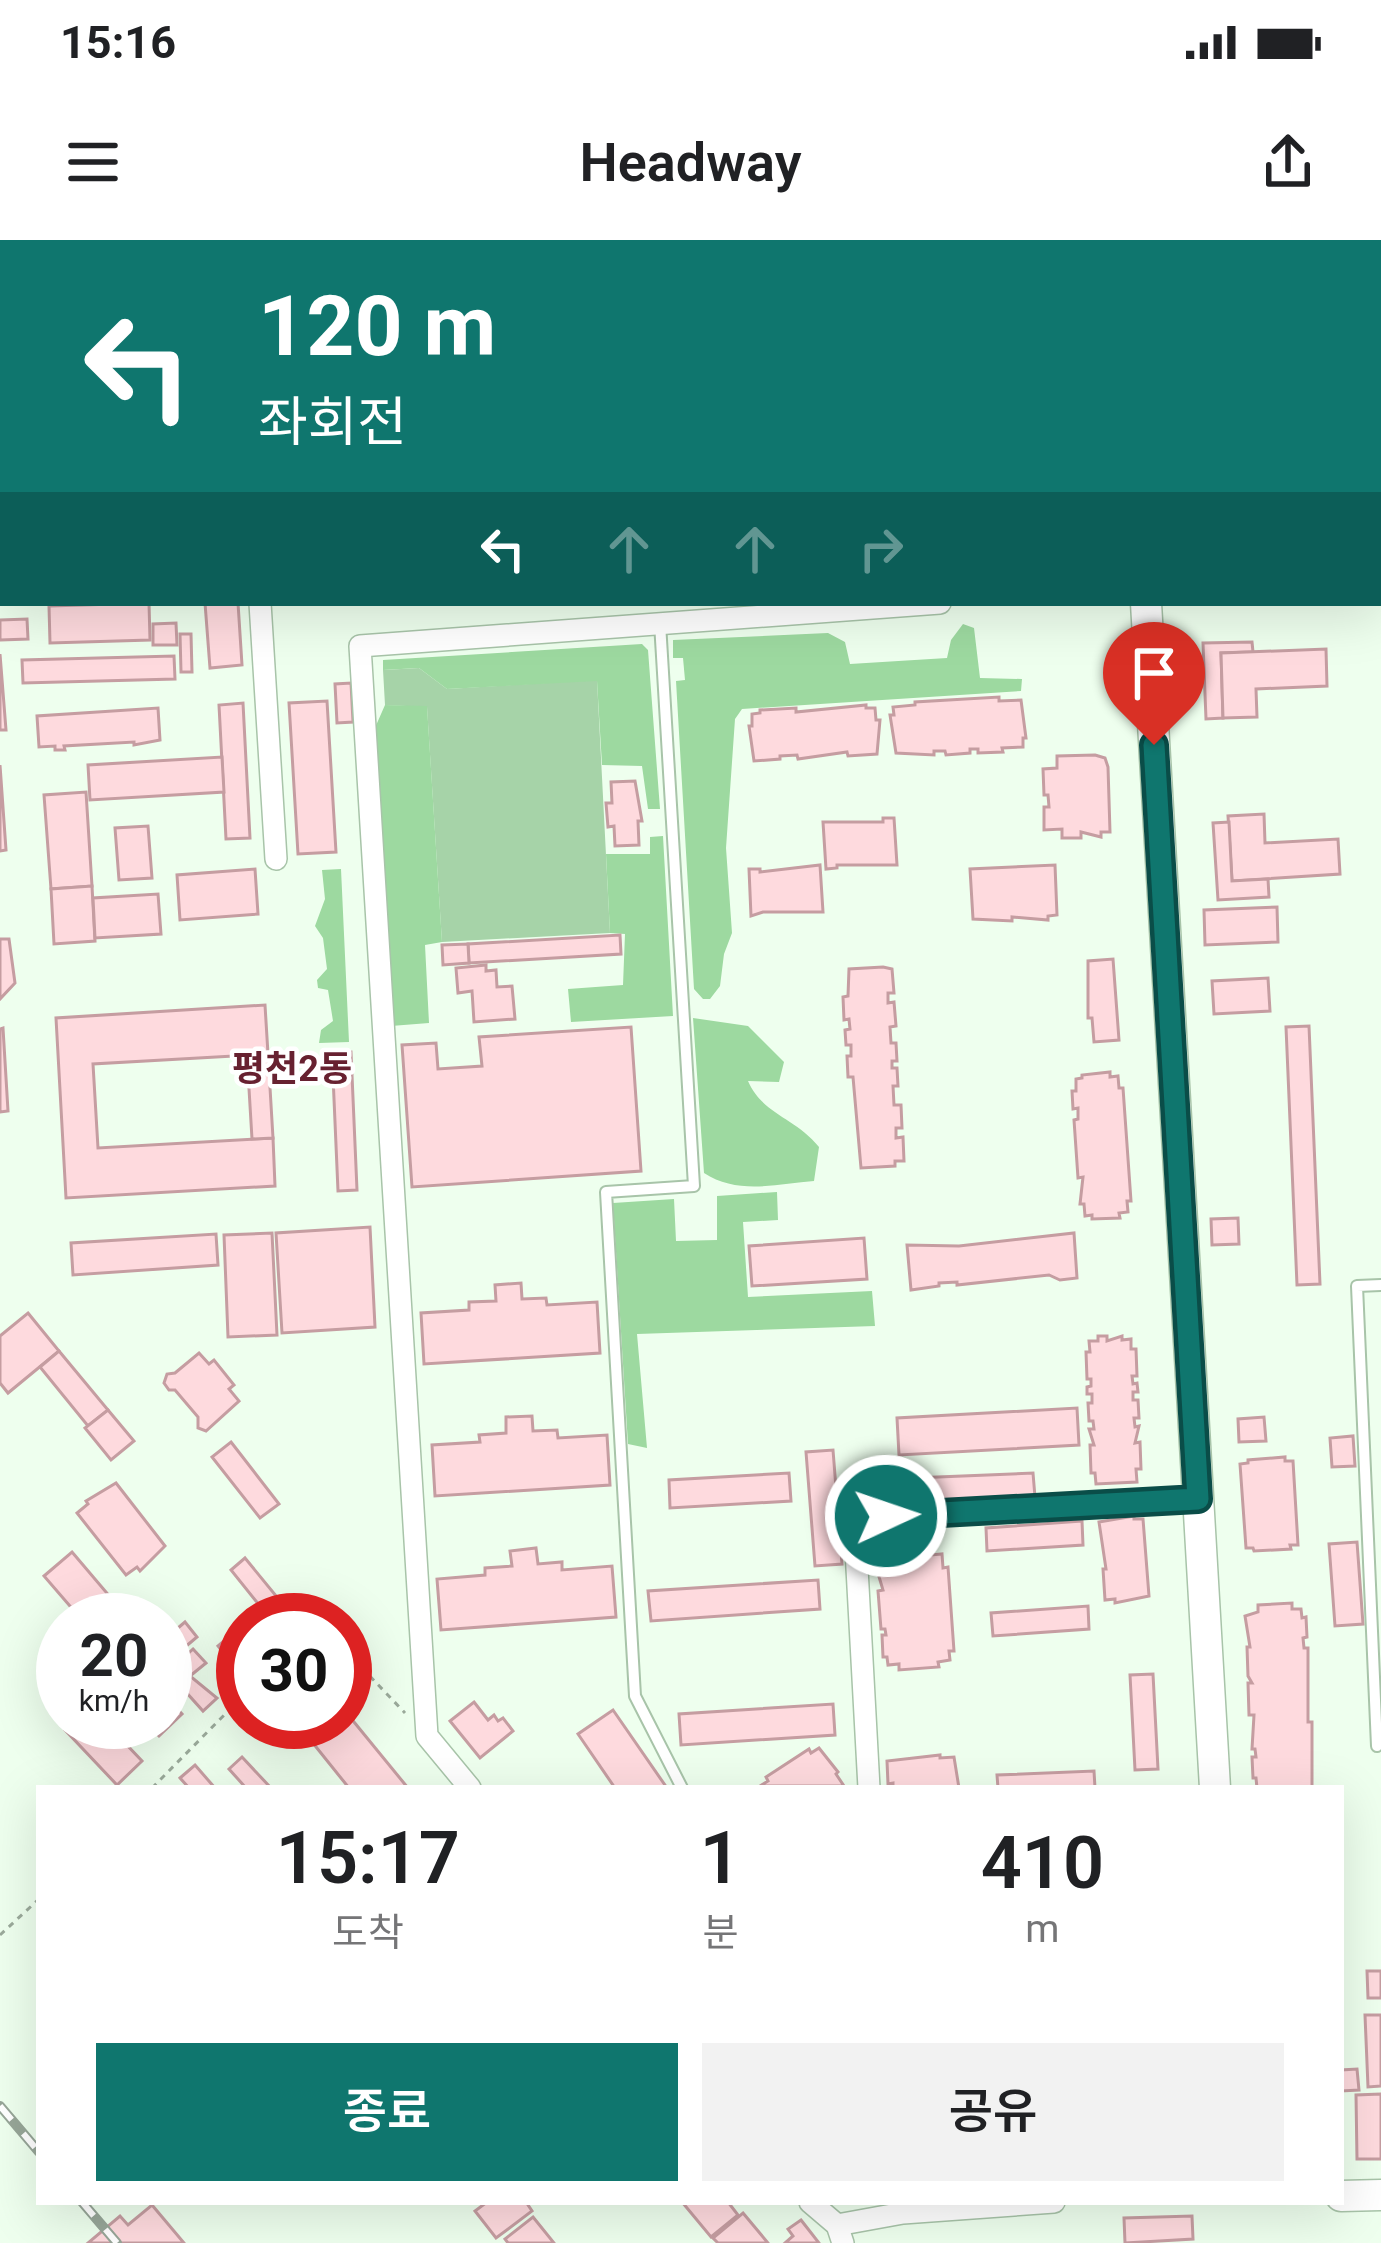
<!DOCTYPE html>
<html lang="ko">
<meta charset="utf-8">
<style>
:root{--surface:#fff;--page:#f2f2f2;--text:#202124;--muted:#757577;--accent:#0f766e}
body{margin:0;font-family:Roboto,"Noto Sans KR",sans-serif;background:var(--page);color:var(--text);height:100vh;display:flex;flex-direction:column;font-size:45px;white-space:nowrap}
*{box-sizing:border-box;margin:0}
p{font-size:39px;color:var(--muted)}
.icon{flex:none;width:66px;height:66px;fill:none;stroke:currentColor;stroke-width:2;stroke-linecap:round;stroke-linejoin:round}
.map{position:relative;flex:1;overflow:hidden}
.drawer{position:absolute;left:36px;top:1545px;width:1308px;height:420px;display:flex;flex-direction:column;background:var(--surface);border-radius:0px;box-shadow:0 12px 48px #0002}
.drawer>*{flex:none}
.hud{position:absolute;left:0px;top:0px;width:1383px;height:366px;box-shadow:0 12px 48px #0002;background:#0f766e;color:#fff;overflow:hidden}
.speed{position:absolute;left:36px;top:1353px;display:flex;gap:24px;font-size:60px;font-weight:700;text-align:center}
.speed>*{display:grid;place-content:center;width:156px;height:156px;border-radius:50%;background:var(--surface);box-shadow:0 12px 48px #0002;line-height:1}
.speed small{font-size:30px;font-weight:400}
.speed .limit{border:18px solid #d22;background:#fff;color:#111}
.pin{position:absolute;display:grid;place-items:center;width:102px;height:102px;color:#fff;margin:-123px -51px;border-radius:50% 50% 50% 0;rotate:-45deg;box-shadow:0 0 12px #0007}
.pin .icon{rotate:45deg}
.me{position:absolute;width:132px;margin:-66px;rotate:87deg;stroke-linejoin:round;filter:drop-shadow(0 0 9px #0008)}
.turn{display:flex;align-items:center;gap:42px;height:252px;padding:0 60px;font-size:54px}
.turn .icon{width:156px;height:156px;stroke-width:2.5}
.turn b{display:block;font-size:84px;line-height:102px}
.lanes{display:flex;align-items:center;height:114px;padding:0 60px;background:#0003;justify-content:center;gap:60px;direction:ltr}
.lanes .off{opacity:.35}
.eta{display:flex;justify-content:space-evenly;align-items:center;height:204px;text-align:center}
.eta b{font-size:72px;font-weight:600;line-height:84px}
.button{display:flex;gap:24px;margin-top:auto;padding:24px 60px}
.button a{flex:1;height:138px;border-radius:0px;background:var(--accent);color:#fff;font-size:48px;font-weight:600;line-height:138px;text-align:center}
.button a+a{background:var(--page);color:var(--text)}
.status{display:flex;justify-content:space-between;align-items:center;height:84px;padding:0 60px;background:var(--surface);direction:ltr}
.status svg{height:33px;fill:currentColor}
header{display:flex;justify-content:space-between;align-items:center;height:156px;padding:0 60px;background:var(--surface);font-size:54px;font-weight:600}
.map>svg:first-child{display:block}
.green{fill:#a6d3a8}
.forest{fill:#9dd9a0}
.building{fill:#fedade;stroke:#c59da1;stroke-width:3}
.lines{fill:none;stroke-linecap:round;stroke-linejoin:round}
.lane-casing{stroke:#a8c4a9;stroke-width:14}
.street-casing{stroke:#a8c4a9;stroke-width:24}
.secondary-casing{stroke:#a8c4a9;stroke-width:33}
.path{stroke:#9baa9b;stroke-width:3;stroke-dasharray:6 6;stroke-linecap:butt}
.lane{stroke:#fff;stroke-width:10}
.street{stroke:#fff;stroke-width:21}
.secondary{stroke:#fff;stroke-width:30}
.rail-casing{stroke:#97a698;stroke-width:10}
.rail{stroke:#fff;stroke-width:6;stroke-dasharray:18;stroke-linecap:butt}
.route-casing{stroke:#0a4d48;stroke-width:30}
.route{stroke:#0f766e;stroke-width:21}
.labels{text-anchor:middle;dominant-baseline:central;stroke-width:9;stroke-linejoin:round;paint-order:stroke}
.quarter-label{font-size:36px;font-weight:bold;fill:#672130;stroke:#fff}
</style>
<div class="status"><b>15:16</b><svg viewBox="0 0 49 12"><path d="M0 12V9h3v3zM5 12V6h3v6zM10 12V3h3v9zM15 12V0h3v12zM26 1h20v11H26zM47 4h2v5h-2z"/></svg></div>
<header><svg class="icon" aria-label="menu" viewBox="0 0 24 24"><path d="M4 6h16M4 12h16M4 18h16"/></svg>Headway<svg class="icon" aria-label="share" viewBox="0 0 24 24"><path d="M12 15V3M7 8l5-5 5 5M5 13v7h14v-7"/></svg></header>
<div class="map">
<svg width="1381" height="2003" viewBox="0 0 1381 2003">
<rect width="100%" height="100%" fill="#efe"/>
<path class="green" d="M 419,428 L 447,449 L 597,440 L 610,693 L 442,702 L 427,467 L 385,465 L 383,430 Z"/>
<g class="forest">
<path d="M 963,384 L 974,388 L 980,438 L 1022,439 L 1021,451 L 742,469 L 735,479 L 726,608 L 732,693 L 724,714 L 720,746 L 710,759 L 703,759 L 694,749 L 676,441 L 685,440 L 683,418 L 673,418 L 673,400 L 828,393 L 845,402 L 850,424 L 947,418 L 951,400 Z"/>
<path d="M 642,404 L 648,410 L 660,569 L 648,569 L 642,526 L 602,525 L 597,441 L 447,449 L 419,428 L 383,430 L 383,420 Z"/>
<path d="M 385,465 L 427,466 L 442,702 L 425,705 L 429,783 L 391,786 L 374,490 Z"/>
<path d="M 663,596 L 673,776 L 571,782 L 568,749 L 623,745 L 625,694 L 610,693 L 606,614 L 650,614 L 650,597 Z"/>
<path d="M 341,629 L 349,802 L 319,803 L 321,790 L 333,781 L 328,750 L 318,748 L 317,740 L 327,729 L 323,698 L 315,686 L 325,659 L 322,630 Z"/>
<path d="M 693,778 L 748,786 L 784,822 L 779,842 L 748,841 C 763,875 795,877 819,907 L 814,941 C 777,944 737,955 704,933 Z"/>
<path d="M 777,952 L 778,980 L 743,982 L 748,1057 L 872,1051 L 875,1086 L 637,1094 L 647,1208 L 628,1204 L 613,963 L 674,959 L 676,1001 L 717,1000 L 717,956 Z"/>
</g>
<g class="building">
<path d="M 0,0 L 55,0 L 3,3 L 0,28 Z"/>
<path d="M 756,0 L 883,0 L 883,1 L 757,3 Z"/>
<path d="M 149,363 L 150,400 L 50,403 L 49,366 Z"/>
<path d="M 205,363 L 238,363 L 242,425 L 210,428 Z"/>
<path d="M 27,379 L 28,399 L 0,400 L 0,380 Z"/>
<path d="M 176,383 L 177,405 L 153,405 L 153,384 Z"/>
<path d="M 180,394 L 191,394 L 192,432 L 181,432 Z"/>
<path d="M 1252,402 L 1253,412 L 1221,413 L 1223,478 L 1206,479 L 1203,403 Z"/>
<path d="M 1326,409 L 1327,446 L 1256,449 L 1257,477 L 1223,478 L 1221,413 Z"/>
<path d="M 0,414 L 6,490 L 0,490 Z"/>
<path d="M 174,416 L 175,439 L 23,443 L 22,420 Z"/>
<path d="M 351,443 L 353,482 L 337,483 L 335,444 Z"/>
<path d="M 999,457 L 999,461 L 1021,460 L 1026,498 L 1023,498 L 1023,507 L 1002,508 L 1003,512 L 978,513 L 978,509 L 970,509 L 970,513 L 946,515 L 945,511 L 934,511 L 934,515 L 896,513 L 890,475 L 894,475 L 893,467 L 915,465 L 915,462 Z"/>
<path d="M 327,461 L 336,612 L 298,614 L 289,463 Z"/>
<path d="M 243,463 L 250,598 L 226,599 L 219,465 Z"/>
<path d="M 866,465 L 866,468 L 875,468 L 876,480 L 880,480 L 877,514 L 848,516 L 847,512 L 798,519 L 797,515 L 780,516 L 780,519 L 754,521 L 749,486 L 752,486 L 752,474 L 760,473 L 760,470 L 796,468 L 796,472 Z"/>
<path d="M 158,468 L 160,500 L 134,505 L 134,502 L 64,506 L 65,510 L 55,510 L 55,506 L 39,507 L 37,476 Z"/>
<path d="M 1095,515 L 1105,518 L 1108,527 L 1110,592 L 1101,592 L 1101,597 L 1081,592 L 1081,598 L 1062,598 L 1062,589 L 1044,590 L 1044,567 L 1049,567 L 1048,555 L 1044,555 L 1043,529 L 1057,528 L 1057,516 Z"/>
<path d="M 222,517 L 224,552 L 90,560 L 88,525 Z"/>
<path d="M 0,525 L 6,610 L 0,611 Z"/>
<path d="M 635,541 L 642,581 L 638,581 L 639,605 L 615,606 L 614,586 L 608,587 L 606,563 L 612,563 L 611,542 Z"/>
<path d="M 86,552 L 92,646 L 51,649 L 44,555 Z"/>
<path d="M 1264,574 L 1265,603 L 1338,599 L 1340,634 L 1232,641 L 1228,576 Z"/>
<path d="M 883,578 L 894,578 L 897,625 L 837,625 L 837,628 L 826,629 L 823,582 L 883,582 Z"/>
<path d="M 1229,582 L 1232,641 L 1268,639 L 1269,657 L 1218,660 L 1213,583 Z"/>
<path d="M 148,586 L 152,638 L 119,640 L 115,588 Z"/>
<path d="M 820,625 L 823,672 L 763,672 L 751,676 L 749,629 L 760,629 L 760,632 Z"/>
<path d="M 1055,625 L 1057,675 L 1048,676 L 1048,680 L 1012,677 L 1012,681 L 973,679 L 970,629 Z"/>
<path d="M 255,629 L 258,674 L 180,680 L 177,635 Z"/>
<path d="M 92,646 L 95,701 L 54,704 L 51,649 Z"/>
<path d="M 158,654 L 161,694 L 95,698 L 93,658 Z"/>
<path d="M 1277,667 L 1278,702 L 1205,705 L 1204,670 Z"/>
<path d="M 620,695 L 621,714 L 469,723 L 468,704 Z"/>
<path d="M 0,699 L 9,699 L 15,743 L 0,759 Z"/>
<path d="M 468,704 L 469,723 L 443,725 L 442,705 Z"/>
<path d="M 1113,719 L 1119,800 L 1094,802 L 1092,778 L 1088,778 L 1088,721 Z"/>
<path d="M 486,725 L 486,731 L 496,730 L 497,747 L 512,746 L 515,779 L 474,782 L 472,751 L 458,753 L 456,728 Z"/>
<path d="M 883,727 L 892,729 L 894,753 L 888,753 L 888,763 L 894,762 L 896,786 L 890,787 L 891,803 L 896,803 L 897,821 L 892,821 L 892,828 L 897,828 L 898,846 L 893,846 L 894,865 L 901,865 L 902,888 L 896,888 L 896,898 L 903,897 L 904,921 L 895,921 L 895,926 L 861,928 L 853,837 L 848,837 L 847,816 L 851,816 L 851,805 L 846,805 L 845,790 L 850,789 L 849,779 L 844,780 L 843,757 L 848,756 L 849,729 Z"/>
<path d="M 1268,738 L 1270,771 L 1214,774 L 1212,741 Z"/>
<path d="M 265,765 L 268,814 L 93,824 L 98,908 L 273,898 L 275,946 L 66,958 L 56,778 Z"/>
<path d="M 1309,786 L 1320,1044 L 1297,1045 L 1286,787 Z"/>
<path d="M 631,787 L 641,931 L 412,947 L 402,805 L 436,803 L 438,829 L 482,826 L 479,797 Z"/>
<path d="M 3,788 L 8,871 L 0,872 L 0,789 Z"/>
<path d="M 351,812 L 357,950 L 338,951 L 332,813 Z"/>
<path d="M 268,814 L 273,898 L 252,899 L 247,815 Z"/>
<path d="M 1110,832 L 1110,837 L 1118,836 L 1119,848 L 1123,848 L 1131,961 L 1127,961 L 1128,972 L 1119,973 L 1120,978 L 1092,979 L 1092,975 L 1085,976 L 1084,964 L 1080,964 L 1083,937 L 1078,938 L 1074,880 L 1078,879 L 1078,868 L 1073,869 L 1072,851 L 1076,851 L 1076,839 L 1082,838 L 1082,835 Z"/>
<path d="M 1238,978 L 1239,1004 L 1212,1005 L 1211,979 Z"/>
<path d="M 370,987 L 375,1087 L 282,1093 L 276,993 Z"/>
<path d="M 272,993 L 277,1095 L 228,1097 L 224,995 Z"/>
<path d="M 1074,993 L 1077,1038 L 1060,1040 L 1049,1035 L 957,1045 L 957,1042 L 939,1043 L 939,1046 L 911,1050 L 907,1005 L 959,1006 Z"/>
<path d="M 216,994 L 218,1025 L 73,1035 L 71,1003 Z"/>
<path d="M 864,998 L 867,1039 L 752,1046 L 749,1006 Z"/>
<path d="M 521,1043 L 522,1059 L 546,1058 L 547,1065 L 597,1062 L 600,1113 L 424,1124 L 421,1073 L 469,1070 L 469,1062 L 496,1061 L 495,1045 Z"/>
<path d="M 28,1073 L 59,1111 L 8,1153 L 0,1143 L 0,1096 Z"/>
<path d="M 1098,1096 L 1107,1096 L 1107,1101 L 1122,1096 L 1122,1100 L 1131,1099 L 1131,1109 L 1136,1109 L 1137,1136 L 1132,1136 L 1133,1144 L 1137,1143 L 1138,1152 L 1133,1152 L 1133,1160 L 1138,1160 L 1139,1178 L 1134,1178 L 1135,1187 L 1139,1186 L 1135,1203 L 1140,1202 L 1141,1229 L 1136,1229 L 1137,1242 L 1096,1244 L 1095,1233 L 1091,1233 L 1090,1205 L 1094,1205 L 1089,1189 L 1094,1189 L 1093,1181 L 1089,1181 L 1088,1163 L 1092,1163 L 1092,1154 L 1087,1154 L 1087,1147 L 1091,1146 L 1091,1139 L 1087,1139 L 1086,1112 L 1090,1112 L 1089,1101 L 1098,1101 Z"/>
<path d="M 59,1111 L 108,1170 L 88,1186 L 40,1127 Z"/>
<path d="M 199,1113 L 209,1124 L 214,1120 L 234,1145 L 229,1149 L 239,1161 L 206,1191 L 198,1188 L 198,1177 L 175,1150 L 169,1150 L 164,1143 L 167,1134 L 175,1133 Z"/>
<path d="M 1077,1168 L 1079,1205 L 899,1215 L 897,1178 Z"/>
<path d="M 108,1170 L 134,1201 L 111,1220 L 85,1188 Z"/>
<path d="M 532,1176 L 533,1191 L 557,1190 L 558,1198 L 607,1195 L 610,1245 L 435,1256 L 432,1205 L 480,1202 L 479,1195 L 506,1193 L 506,1177 Z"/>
<path d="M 1264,1177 L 1266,1201 L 1239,1202 L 1238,1179 Z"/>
<path d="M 1353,1196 L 1355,1226 L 1332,1227 L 1330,1198 Z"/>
<path d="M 231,1202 L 279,1264 L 260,1278 L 212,1217 Z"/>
<path d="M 833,1210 L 842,1324 L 815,1326 L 806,1212 Z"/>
<path d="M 1285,1217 L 1285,1221 L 1293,1221 L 1298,1305 L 1290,1305 L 1291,1309 L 1254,1311 L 1253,1308 L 1246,1308 L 1240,1224 L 1248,1223 L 1248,1220 Z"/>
<path d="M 789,1233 L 791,1261 L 670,1268 L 669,1240 Z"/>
<path d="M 1033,1233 L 1035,1257 L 915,1262 L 914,1238 Z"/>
<path d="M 116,1243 L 165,1306 L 140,1331 L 137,1327 L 126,1335 L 77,1273 L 88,1264 L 86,1261 Z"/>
<path d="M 1134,1276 L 1134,1279 L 1143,1279 L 1149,1356 L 1115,1363 L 1115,1359 L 1105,1360 L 1103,1329 L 1106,1329 L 1099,1282 Z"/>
<path d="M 1082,1281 L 1083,1305 L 987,1311 L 986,1288 Z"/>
<path d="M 1357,1302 L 1363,1384 L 1335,1386 L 1329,1304 Z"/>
<path d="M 536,1308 L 538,1324 L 562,1322 L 562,1330 L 612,1326 L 616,1377 L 441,1390 L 437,1339 L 485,1335 L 485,1328 L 512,1326 L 510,1311 Z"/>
<path d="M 930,1309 L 931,1315 L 942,1314 L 943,1328 L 948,1327 L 954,1411 L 949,1411 L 950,1420 L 938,1422 L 939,1427 L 899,1430 L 899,1424 L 888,1425 L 887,1417 L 883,1417 L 882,1395 L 886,1395 L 885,1389 L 881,1389 L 878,1351 L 883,1350 L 877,1330 L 881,1329 L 880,1318 L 891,1318 L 890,1311 Z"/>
<path d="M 72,1312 L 123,1372 L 114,1380 L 82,1380 L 44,1336 Z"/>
<path d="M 245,1318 L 281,1362 L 274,1367 L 268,1360 L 260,1366 L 231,1330 Z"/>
<path d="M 818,1340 L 820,1369 L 651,1381 L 648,1351 Z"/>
<path d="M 281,1362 L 293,1377 L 290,1380 L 259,1380 Z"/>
<path d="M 1292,1363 L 1292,1369 L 1301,1369 L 1302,1378 L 1306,1377 L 1307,1397 L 1303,1398 L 1304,1408 L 1308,1408 L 1308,1482 L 1312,1482 L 1312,1548 L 1257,1548 L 1256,1538 L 1253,1538 L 1252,1517 L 1256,1517 L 1255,1509 L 1252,1509 L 1254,1475 L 1249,1475 L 1248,1443 L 1252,1443 L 1248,1436 L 1247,1407 L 1250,1407 L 1245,1376 L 1258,1372 L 1258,1365 Z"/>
<path d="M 1088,1366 L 1089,1389 L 993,1396 L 991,1373 Z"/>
<path d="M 185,1382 L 197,1397 L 165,1424 L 165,1399 Z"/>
<path d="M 243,1393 L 243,1418 L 234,1426 L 218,1406 L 225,1400 L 229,1404 Z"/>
<path d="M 193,1409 L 206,1423 L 190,1436 L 217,1458 L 203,1471 L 168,1432 Z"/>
<path d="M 1153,1434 L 1158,1529 L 1135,1530 L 1130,1435 Z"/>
<path d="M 165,1456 L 182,1474 L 159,1496 L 145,1482 L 165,1482 Z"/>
<path d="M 474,1462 L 488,1480 L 494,1475 L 498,1481 L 503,1478 L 513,1491 L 480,1518 L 450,1481 Z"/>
<path d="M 833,1464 L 835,1495 L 681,1505 L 679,1474 Z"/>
<path d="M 613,1470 L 667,1548 L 615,1548 L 578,1494 Z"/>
<path d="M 345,1471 L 408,1548 L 349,1548 L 296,1482 L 345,1482 Z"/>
<path d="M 73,1482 L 105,1482 L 142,1521 L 117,1545 L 65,1490 Z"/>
<path d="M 819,1508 L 838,1532 L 836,1534 L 844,1546 L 760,1546 L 768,1541 L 766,1537 L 809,1509 L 811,1513 Z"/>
<path d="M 940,1515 L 940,1518 L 954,1517 L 959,1548 L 893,1548 L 893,1543 L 888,1544 L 887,1521 Z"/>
<path d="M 242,1517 L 271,1548 L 246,1548 L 229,1529 Z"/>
<path d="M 195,1525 L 215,1548 L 189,1548 L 180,1538 Z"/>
<path d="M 1094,1531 L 1095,1548 L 998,1548 L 997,1535 Z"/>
<path d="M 1367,1731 L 1381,1731 L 1381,1758 L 1368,1758 Z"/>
<path d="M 1365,1775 L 1381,1775 L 1381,1846 L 1368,1847 Z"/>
<path d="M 1357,1829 L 1359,1850 L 1341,1851 L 1341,1830 Z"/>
<path d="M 1381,1854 L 1381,1919 L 1357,1919 L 1356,1855 Z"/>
<path d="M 487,1962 L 526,1962 L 532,1971 L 496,1998 L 475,1971 Z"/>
<path d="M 682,1962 L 728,1962 L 738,1975 L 711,1997 Z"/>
<path d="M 152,1965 L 184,2003 L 88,2003 L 120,1976 L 128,1985 Z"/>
<path d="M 743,1973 L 768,2003 L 718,2003 L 713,1998 Z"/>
<path d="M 1192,1976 L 1193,1999 L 1125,2003 L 1124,1978 Z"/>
<path d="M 533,1977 L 554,2003 L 508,2003 L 505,1999 Z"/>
<path d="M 801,1980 L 819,2003 L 785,2003 L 793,1996 L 788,1989 Z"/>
</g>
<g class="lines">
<g class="lane-casing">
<g id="lane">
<path d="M 660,383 L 694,946 L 606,952 L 635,1456 L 682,1548"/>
<path d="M 1377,1506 L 1357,1046 L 1381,1045"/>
</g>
</g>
<g class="street-casing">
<g id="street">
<path d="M 243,0 L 243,3"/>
<path d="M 260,363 L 276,619"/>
<path d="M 470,1548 L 427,1496 L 360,406 L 940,363"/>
<path d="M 869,1548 L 856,1310 L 863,1287 L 885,1276 L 1198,1259"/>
<path d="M 810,1962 L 837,1985 L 843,2003"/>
<path d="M 837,1985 L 903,1973 L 1054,1962"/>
</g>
</g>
<g class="secondary-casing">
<g id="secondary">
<path d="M 1119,0 L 1119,3"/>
<path d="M 1146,363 L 1215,1548"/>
<path d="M 1341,1956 L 1381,1955"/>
</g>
</g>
<g class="path">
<path d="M 345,1410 L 405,1473"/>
<path d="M 152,1548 L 243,1456"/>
<path d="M 0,1695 L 39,1659"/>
</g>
<use href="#lane" class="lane"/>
<use href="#street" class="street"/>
<use href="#secondary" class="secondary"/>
<g class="rail-casing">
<g id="rail">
<path d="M 0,1866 L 39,1912"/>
<path d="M 82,1962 L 117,2003"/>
</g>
</g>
<use href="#rail" class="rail"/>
</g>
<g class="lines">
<g class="route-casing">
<path id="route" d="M 886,1276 L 1198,1259 L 1154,505"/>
</g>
<use href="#route" class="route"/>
</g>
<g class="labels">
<g class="quarter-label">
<text x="292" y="829">평천2동</text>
</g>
</g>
</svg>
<div class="speed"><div>20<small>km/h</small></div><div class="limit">30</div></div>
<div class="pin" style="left:1154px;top:505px;background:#d93025"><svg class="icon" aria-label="arrive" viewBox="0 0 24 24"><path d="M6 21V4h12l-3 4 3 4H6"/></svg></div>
<svg class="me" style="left:886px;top:1276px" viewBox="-20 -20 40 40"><circle r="17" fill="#0f766e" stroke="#fff" stroke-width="3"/><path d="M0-11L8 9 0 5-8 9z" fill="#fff"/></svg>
<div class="hud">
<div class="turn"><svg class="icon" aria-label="left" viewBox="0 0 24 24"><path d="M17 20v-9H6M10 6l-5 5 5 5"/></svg><div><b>120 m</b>좌회전</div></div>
<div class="lanes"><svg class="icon" aria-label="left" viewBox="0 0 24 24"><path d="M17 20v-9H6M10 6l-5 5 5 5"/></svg><svg class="icon off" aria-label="ahead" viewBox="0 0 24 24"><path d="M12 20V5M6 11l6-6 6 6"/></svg><svg class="icon off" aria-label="ahead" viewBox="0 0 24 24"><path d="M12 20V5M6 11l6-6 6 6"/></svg><svg class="icon off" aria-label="right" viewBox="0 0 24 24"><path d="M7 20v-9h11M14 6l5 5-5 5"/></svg></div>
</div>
<section class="drawer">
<div class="eta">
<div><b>15:17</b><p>도착</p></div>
<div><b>1</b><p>분</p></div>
<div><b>410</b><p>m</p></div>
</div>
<div class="button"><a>종료</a><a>공유</a></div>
</section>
</div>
